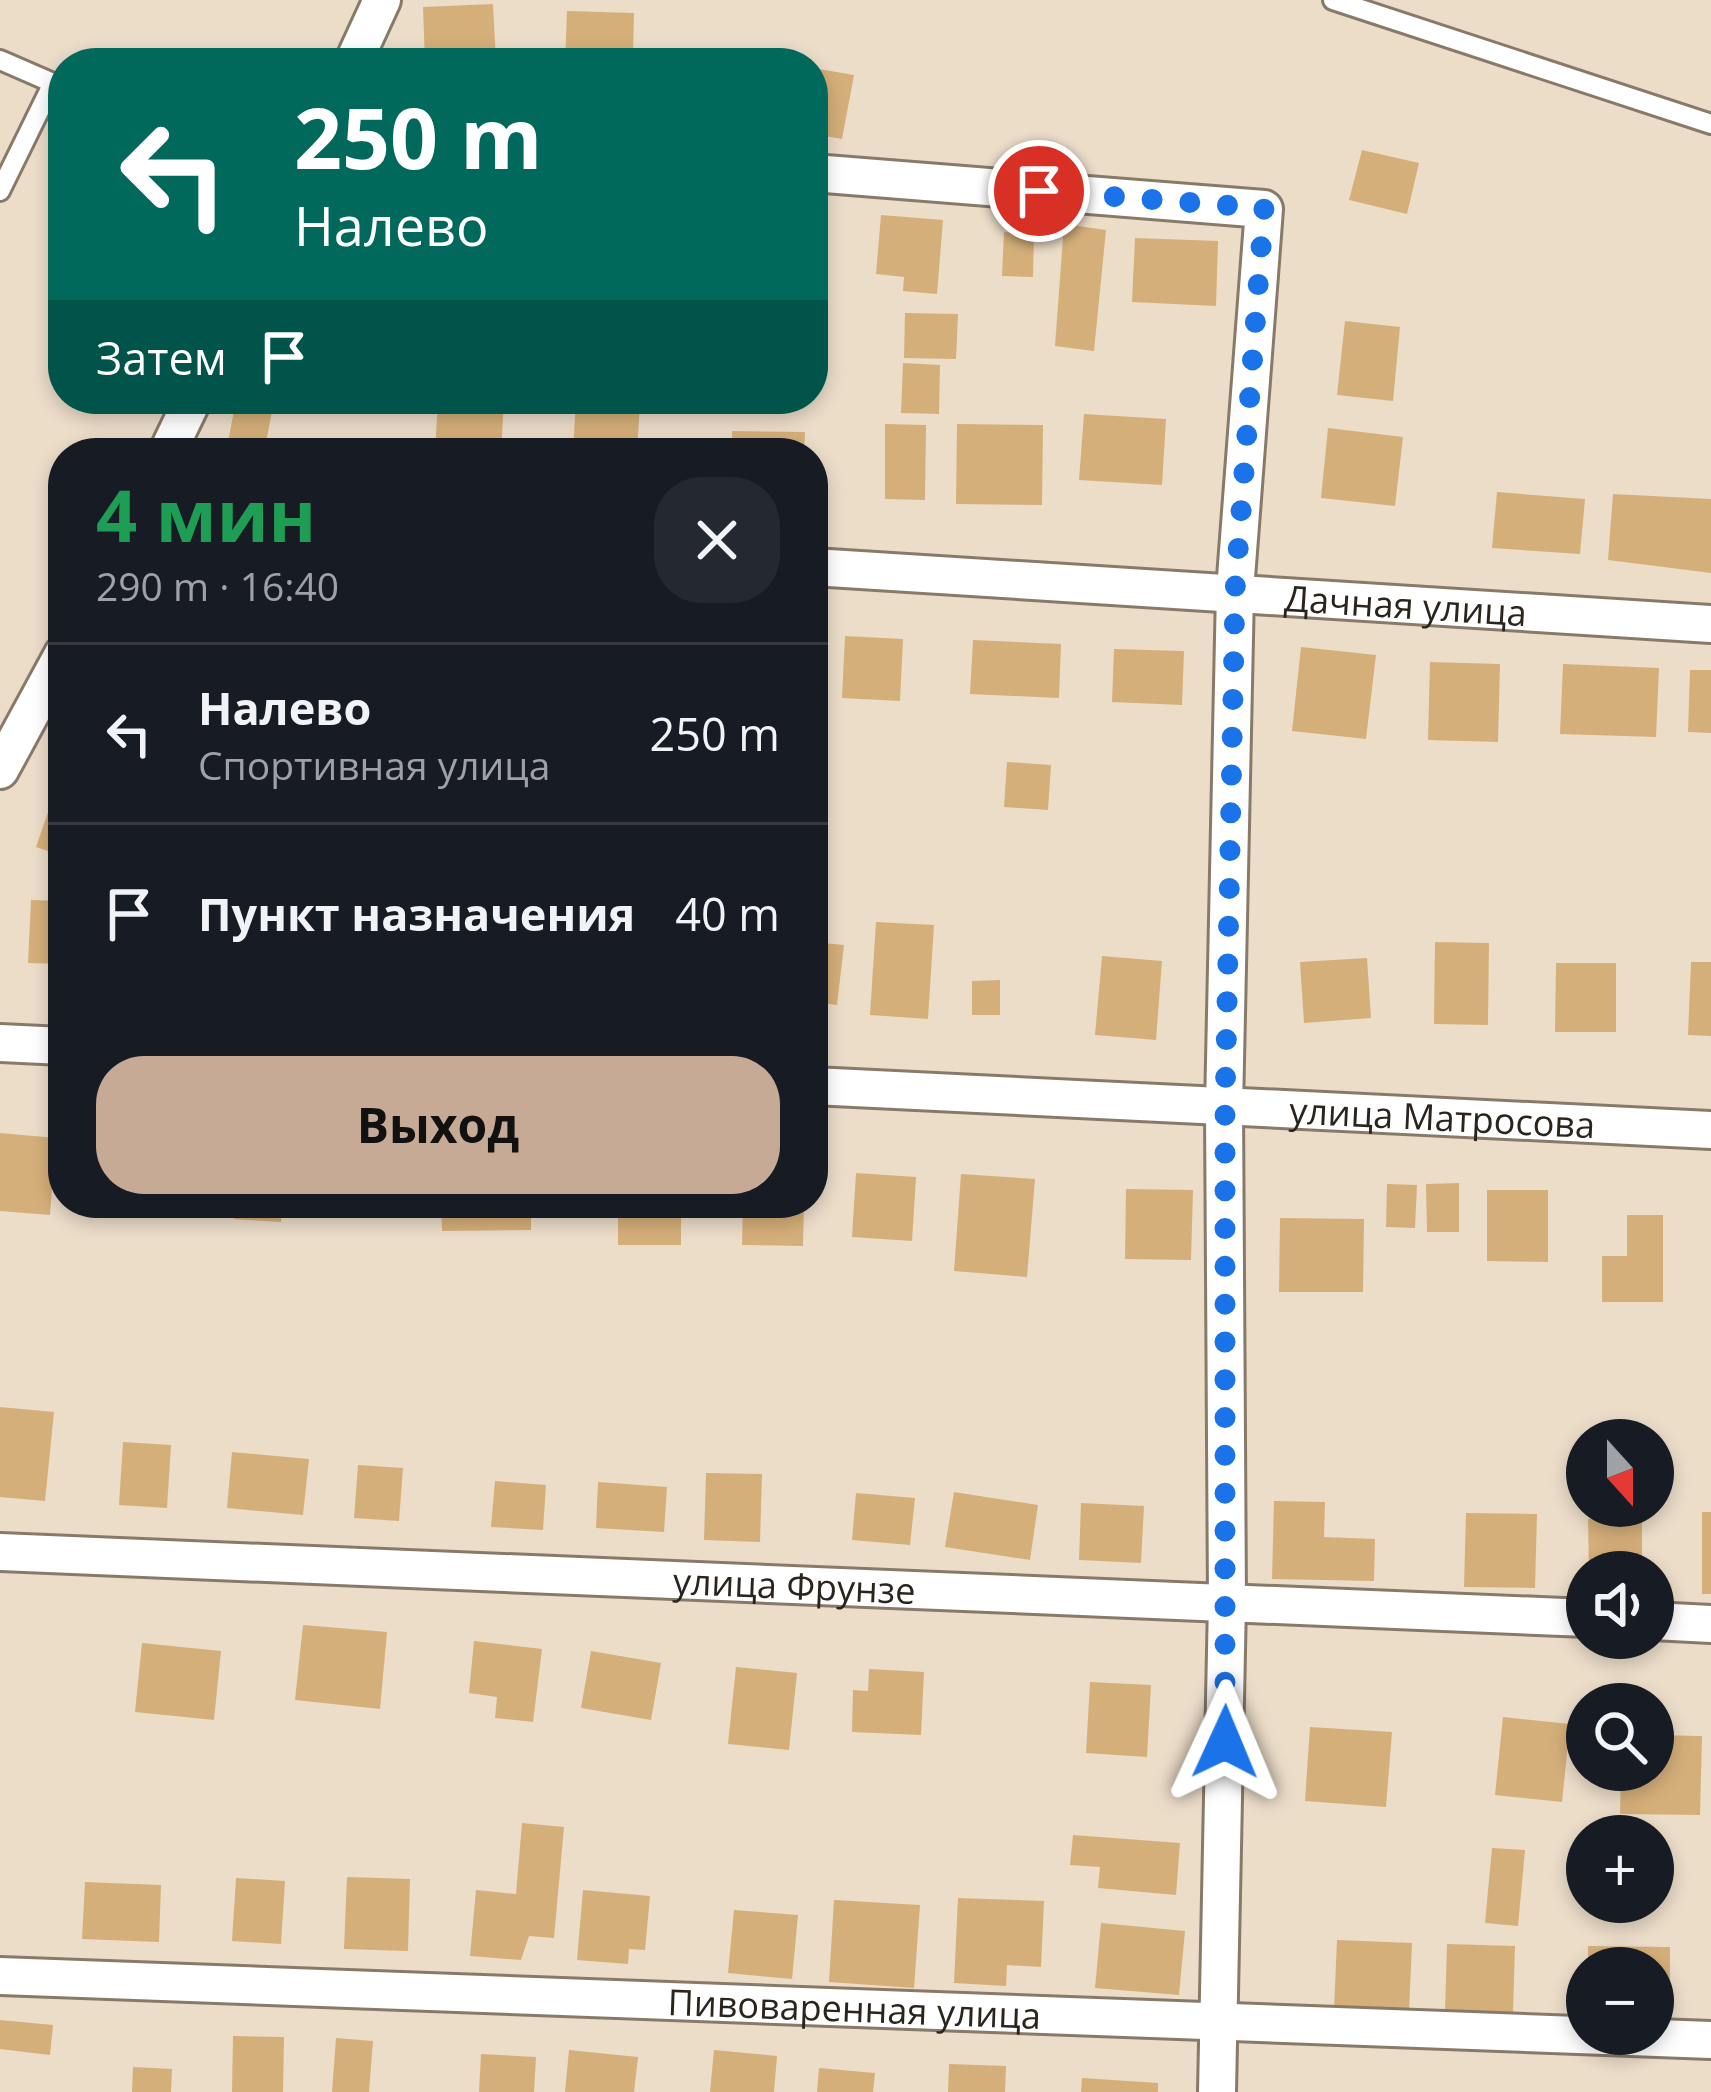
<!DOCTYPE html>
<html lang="ru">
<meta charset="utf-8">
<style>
:root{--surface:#171b24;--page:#242831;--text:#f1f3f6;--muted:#9ea1a6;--line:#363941;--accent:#c7aa95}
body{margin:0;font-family:"Open Sans",sans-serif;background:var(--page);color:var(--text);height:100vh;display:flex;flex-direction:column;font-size:45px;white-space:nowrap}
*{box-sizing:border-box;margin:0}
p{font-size:39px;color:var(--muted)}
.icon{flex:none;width:66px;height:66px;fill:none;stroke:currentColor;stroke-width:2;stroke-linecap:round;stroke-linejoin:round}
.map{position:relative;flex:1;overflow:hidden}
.details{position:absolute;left:48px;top:438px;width:780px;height:780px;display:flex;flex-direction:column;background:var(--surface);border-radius:48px;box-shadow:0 6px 18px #0003}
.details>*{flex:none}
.banner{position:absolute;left:48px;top:48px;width:780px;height:366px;border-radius:48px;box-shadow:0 6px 18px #0003;background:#00695c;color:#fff;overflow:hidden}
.needle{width:78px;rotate:159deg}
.buttons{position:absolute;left:1566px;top:1419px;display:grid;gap:24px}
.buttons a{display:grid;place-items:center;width:108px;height:108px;border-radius:50%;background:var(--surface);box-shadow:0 6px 18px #0003;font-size:60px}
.pin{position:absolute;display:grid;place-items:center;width:102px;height:102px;color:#fff;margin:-51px;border:6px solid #fff;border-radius:50%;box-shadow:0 3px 12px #0007}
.me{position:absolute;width:132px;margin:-66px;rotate:1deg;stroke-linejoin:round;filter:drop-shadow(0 0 9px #0008)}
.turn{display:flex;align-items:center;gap:42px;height:252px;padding:0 48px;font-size:54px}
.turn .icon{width:156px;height:156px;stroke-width:2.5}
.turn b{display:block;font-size:84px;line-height:102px}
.then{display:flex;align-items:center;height:114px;padding:0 48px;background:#0003;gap:24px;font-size:45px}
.round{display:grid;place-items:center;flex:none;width:126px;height:126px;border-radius:48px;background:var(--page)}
.summary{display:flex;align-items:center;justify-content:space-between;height:204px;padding:0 48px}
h1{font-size:72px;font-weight:700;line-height:90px;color:#1e9e55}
.cta{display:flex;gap:24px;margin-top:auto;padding:24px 48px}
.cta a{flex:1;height:138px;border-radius:48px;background:var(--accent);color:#111;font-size:48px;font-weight:700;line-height:138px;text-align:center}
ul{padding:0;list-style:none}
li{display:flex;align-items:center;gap:36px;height:180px;padding:0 48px;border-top:3px solid var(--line)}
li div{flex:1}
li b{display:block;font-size:45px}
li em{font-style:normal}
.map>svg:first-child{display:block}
.building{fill:#d5af7a}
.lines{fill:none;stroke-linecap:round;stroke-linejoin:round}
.service-casing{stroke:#887a69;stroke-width:24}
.minor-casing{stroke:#887a69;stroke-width:42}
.service{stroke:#fff;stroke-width:18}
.minor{stroke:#fff;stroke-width:36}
.route{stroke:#1a73e8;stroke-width:21;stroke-dasharray:0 37.8}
.labels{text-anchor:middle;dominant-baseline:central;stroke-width:9;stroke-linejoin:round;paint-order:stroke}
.street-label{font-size:36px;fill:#2a241d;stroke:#ecddc9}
</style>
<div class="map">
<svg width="1711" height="2092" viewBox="0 0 1711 2092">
<rect width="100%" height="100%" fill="#ecddc9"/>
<g class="building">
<path d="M 493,4 L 496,63 L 425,63 L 423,7 Z"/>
<path d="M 567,11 L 634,13 L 633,57 L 658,58 L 658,63 L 565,63 Z"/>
<path d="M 813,68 L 854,75 L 842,139 L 813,134 Z"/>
<path d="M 1362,150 L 1419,163 L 1407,214 L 1349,200 Z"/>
<path d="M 881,215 L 943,220 L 937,294 L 903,291 L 904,277 L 876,274 Z"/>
<path d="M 813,217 L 824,218 L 816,296 L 813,296 Z"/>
<path d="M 1064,224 L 1106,230 L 1094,351 L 1055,346 Z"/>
<path d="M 1004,232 L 1034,234 L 1033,277 L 1002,276 Z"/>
<path d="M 1135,238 L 1218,241 L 1216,306 L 1132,302 Z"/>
<path d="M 905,313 L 958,314 L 956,359 L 904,358 Z"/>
<path d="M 1345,321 L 1400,327 L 1393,401 L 1337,395 Z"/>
<path d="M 903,363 L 940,365 L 939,414 L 901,413 Z"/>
<path d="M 438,399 L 504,399 L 501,453 L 435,453 Z"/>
<path d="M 576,399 L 640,402 L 637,453 L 573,453 Z"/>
<path d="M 235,405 L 272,411 L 264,453 L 226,453 Z"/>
<path d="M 1084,414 L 1166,419 L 1162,485 L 1079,480 Z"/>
<path d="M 885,424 L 926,425 L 925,500 L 885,499 Z"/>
<path d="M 957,424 L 1043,425 L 1042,505 L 956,504 Z"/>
<path d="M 1328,428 L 1403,437 L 1395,506 L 1321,498 Z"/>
<path d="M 732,431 L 805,432 L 804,453 L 732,453 Z"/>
<path d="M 1497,492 L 1585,499 L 1580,554 L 1492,548 Z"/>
<path d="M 1613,494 L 1711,499 L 1711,573 L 1608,560 Z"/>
<path d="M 845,636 L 903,639 L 900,701 L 842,698 Z"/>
<path d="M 973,640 L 1061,644 L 1059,698 L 970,694 Z"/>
<path d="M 1301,647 L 1376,655 L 1366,739 L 1292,731 Z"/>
<path d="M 1114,649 L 1184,651 L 1182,705 L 1112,702 Z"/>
<path d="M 1430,662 L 1500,664 L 1498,742 L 1428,740 Z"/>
<path d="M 1563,664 L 1659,668 L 1656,737 L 1560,734 Z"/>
<path d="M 1690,670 L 1711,670 L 1711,733 L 1688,732 Z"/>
<path d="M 1007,762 L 1051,765 L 1048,810 L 1004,807 Z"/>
<path d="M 62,772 L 63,772 L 63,856 L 36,847 Z"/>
<path d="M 31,900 L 63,901 L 63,964 L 28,963 Z"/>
<path d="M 876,922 L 934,925 L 928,1019 L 870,1015 Z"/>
<path d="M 813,942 L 844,945 L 837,1005 L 813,1002 Z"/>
<path d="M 1435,942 L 1489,943 L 1488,1025 L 1434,1024 Z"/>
<path d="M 1102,956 L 1162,961 L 1156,1040 L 1095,1035 Z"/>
<path d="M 1367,958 L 1371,1018 L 1304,1023 L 1300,962 Z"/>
<path d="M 1691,962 L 1711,962 L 1711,1036 L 1688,1035 Z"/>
<path d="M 1556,963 L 1616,963 L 1616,1032 L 1555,1032 Z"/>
<path d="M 1000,980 L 1000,1015 L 972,1015 L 972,981 Z"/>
<path d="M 0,1133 L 56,1138 L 50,1215 L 0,1211 Z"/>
<path d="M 856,1173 L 916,1177 L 912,1241 L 852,1237 Z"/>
<path d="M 961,1174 L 1035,1179 L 1027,1277 L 954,1271 Z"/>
<path d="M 1459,1183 L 1459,1232 L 1427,1232 L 1426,1184 Z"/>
<path d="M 1387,1184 L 1417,1185 L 1415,1228 L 1386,1227 Z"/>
<path d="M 1126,1189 L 1193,1190 L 1191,1260 L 1125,1259 Z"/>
<path d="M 1487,1190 L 1548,1190 L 1548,1262 L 1487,1261 Z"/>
<path d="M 236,1203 L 282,1203 L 281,1222 L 234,1219 Z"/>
<path d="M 313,1203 L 395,1203 L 393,1218 L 312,1209 Z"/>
<path d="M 441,1203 L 531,1203 L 531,1230 L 442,1231 Z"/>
<rect x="618" y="1203" width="63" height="42"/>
<path d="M 743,1203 L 804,1203 L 803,1246 L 742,1245 Z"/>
<path d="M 1627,1215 L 1663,1215 L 1663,1302 L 1602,1302 L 1602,1256 L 1627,1256 Z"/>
<path d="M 1280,1218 L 1364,1219 L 1363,1292 L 1279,1292 Z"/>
<path d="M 0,1407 L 54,1412 L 45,1501 L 0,1497 Z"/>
<path d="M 123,1442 L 171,1445 L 167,1508 L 119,1505 Z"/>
<path d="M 232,1452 L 309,1459 L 303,1515 L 227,1508 Z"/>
<path d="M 358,1465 L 403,1468 L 399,1521 L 354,1518 Z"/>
<path d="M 706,1473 L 762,1474 L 760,1542 L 704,1540 Z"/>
<path d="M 495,1481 L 546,1485 L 543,1530 L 491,1527 Z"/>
<path d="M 598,1482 L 667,1487 L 664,1532 L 596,1528 Z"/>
<path d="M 954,1492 L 1038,1505 L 1030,1560 L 945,1547 Z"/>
<path d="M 856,1493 L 915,1498 L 910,1545 L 852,1540 Z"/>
<path d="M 1274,1501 L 1325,1502 L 1324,1537 L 1375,1539 L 1374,1581 L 1272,1579 Z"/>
<path d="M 1081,1503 L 1144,1506 L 1141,1563 L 1079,1560 Z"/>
<rect x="1702" y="1512" width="9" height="82"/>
<path d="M 1466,1513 L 1537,1514 L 1535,1588 L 1464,1587 Z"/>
<path d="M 1642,1517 L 1642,1572 L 1589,1572 L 1588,1519 Z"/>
<path d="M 303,1625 L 387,1632 L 380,1709 L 295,1700 Z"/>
<path d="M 474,1641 L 542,1649 L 533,1722 L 495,1718 L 497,1697 L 469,1693 Z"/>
<path d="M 142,1643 L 221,1651 L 214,1720 L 135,1712 Z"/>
<path d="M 591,1651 L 661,1663 L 651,1720 L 581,1708 Z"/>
<path d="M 736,1667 L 797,1673 L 789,1750 L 728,1744 Z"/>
<path d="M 869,1669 L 924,1672 L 921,1735 L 852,1732 L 853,1690 L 868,1691 Z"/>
<path d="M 1090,1682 L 1151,1685 L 1147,1757 L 1086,1753 Z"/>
<path d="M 1503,1717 L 1570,1724 L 1562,1802 L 1495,1795 Z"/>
<path d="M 1310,1727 L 1392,1732 L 1386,1807 L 1305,1801 Z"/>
<path d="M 1653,1735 L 1702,1736 L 1700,1815 L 1620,1814 L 1621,1770 L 1653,1770 Z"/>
<path d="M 522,1823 L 564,1827 L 554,1938 L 529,1936 L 521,1960 L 470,1956 L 476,1890 L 516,1894 Z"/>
<path d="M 1073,1835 L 1180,1843 L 1176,1895 L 1098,1888 L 1100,1867 L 1070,1865 Z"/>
<path d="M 1492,1848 L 1525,1850 L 1518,1926 L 1485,1923 Z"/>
<path d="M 347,1877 L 410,1879 L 408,1951 L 344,1949 Z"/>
<path d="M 236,1878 L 285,1881 L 281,1944 L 232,1941 Z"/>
<path d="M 85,1882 L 161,1885 L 159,1942 L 82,1939 Z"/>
<path d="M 583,1890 L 650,1896 L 645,1950 L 629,1949 L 628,1964 L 577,1960 Z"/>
<path d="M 958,1898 L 1044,1901 L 1041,1967 L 1007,1965 L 1006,1986 L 954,1983 Z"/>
<path d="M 834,1900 L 920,1905 L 914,1988 L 829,1982 Z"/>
<path d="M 734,1910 L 798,1915 L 792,1979 L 728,1973 Z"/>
<path d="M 1101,1923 L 1185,1931 L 1179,1995 L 1095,1988 Z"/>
<path d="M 1337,1940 L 1412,1943 L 1409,2013 L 1334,2009 Z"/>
<path d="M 1447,1944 L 1515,1946 L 1513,2014 L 1445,2012 Z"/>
<path d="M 1588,1946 L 1670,1947 L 1670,2023 L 1653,2022 L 1653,1968 L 1588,1968 Z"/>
<path d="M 0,2020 L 53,2025 L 50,2055 L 0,2049 Z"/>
<path d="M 233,2036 L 284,2037 L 283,2092 L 232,2092 Z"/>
<path d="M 336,2038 L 373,2041 L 369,2092 L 332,2092 Z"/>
<path d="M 569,2050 L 638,2057 L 634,2092 L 565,2092 Z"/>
<path d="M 714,2050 L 777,2056 L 774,2092 L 710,2092 Z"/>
<path d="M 481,2054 L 536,2057 L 534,2092 L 479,2092 Z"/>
<path d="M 949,2064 L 1006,2066 L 1005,2092 L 948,2092 Z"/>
<path d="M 133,2067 L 172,2069 L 171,2092 L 132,2092 Z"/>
<path d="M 819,2068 L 875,2073 L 873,2092 L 817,2092 Z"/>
<path d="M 1082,2078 L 1158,2083 L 1158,2092 L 1081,2092 Z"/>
</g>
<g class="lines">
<g class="service-casing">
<g id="service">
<path d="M 1333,0 L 1711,124"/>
<path d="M 0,60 L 53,83 L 0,191"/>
</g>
</g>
<g class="minor-casing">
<g id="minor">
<path d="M 353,63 L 382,0"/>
<path d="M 813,173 L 1264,209 L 1235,591 L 1224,1108 L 1227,1602 L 1217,2092"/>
<path d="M 167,453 L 193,399"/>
<path id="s1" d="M 813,567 L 1711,624"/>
<path d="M 0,770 L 63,654"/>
<path d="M 0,1043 L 63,1046"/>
<path id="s2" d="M 813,1086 L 1711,1130"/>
<path id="s3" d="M 0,1552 L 1587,1618"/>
<path d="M 1653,1621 L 1711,1624"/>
<path id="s4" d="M 0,1976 L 1711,2040"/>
</g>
</g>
<use href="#service" class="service"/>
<use href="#minor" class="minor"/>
</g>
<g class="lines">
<path class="route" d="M 1039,191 L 1264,208 L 1235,591 L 1225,1108 L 1225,1742"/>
</g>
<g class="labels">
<g class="street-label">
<text stroke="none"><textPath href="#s1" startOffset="594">Дачная улица</textPath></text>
<text stroke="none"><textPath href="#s2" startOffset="630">улица Матросова</textPath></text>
<text stroke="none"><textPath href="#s3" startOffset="795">улица Фрунзе</textPath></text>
<text stroke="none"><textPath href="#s4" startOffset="855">Пивоваренная улица</textPath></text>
</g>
</g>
</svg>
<div class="buttons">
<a><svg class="needle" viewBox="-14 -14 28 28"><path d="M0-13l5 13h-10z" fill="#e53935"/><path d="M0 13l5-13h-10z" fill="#9ea1a6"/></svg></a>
<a><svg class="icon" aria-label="sound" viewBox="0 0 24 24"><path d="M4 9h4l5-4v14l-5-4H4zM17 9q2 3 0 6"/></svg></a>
<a><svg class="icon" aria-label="search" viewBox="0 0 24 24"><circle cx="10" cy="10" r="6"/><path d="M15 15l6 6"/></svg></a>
<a>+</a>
<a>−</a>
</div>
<div class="pin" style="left:1039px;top:191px;background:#d93025"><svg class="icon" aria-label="arrive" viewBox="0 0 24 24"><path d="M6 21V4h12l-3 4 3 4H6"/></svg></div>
<svg class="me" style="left:1225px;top:1742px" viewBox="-20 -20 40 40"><path d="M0-17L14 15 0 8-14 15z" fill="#1a73e8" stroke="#fff" stroke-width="4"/></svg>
<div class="banner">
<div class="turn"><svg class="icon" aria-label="left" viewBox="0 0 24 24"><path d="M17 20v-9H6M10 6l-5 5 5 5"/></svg><div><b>250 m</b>Налево</div></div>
<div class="then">Затем<svg class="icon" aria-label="arrive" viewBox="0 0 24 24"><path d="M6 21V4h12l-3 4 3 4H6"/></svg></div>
</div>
<section class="details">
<div class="summary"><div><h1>4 мин</h1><p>290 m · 16:40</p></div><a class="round"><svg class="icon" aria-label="close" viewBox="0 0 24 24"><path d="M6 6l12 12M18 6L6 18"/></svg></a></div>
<ul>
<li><svg class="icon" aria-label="left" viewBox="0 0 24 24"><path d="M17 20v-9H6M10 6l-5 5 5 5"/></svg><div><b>Налево</b><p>Спортивная улица</p></div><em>250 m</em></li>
<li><svg class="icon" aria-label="arrive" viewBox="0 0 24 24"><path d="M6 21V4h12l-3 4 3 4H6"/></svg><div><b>Пункт назначения</b></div><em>40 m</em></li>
</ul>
<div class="cta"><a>Выход</a></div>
</section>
</div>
